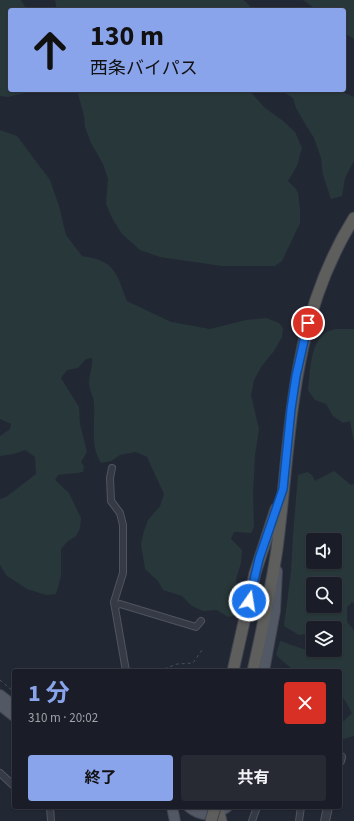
<!DOCTYPE html>
<html lang="ja">
<meta charset="utf-8">
<style>
:root{--surface:#1a1d27;--page:#272a33;--text:#f1f3f6;--muted:#9fa2a7;--line:#383b44;--accent:#8aa4ec}
body{margin:0;font-family:"Source Sans 3","Noto Sans JP",sans-serif;background:var(--page);color:var(--text);height:100vh;display:flex;flex-direction:column;font-size:15px;white-space:nowrap}
*{box-sizing:border-box;margin:0}
p{font-size:13px;color:var(--muted)}
.icon{flex:none;width:22px;height:22px;fill:none;stroke:currentColor;stroke-width:2;stroke-linecap:round;stroke-linejoin:round}
.map{position:relative;flex:1;overflow:hidden}
.details{position:absolute;left:12px;top:669px;width:330px;height:140px;display:flex;flex-direction:column;background:var(--surface);border-radius:4px;box-shadow:0 1px 3px #0004,0 0 0 1px var(--line)}
.details>*{flex:none}
.top-card{position:absolute;left:8px;top:8px;width:338px;height:84px;border-radius:4px;box-shadow:0 1px 3px #0004,0 0 0 1px var(--line);background:#8aa4ec;color:#111;overflow:hidden}
.fabs{position:absolute;left:306px;top:533px;display:grid;gap:8px}
.fabs a{display:grid;place-items:center;width:36px;height:36px;border-radius:4px;background:var(--surface);box-shadow:0 1px 3px #0004,0 0 0 1px var(--line);font-size:20px}
.pin{position:absolute;display:grid;place-items:center;width:34px;height:34px;color:#fff;margin:-17px;border:2px solid #fff;border-radius:50%;box-shadow:0 1px 4px #0007}
.me{position:absolute;width:44px;margin:-22px;rotate:13deg;stroke-linejoin:round;filter:drop-shadow(0 0 3px #0008)}
.turn{display:flex;align-items:center;gap:14px;height:84px;padding:0 16px;font-size:18px}
.turn .icon{width:52px;height:52px;stroke-width:2.5}
.turn b{display:block;font-size:28px;line-height:34px}
.round{display:grid;place-items:center;flex:none;width:42px;height:42px;border-radius:4px;background:var(--page)}
.head{display:flex;align-items:center;justify-content:space-between;height:68px;padding:0 16px}
h1{font-size:24px;font-weight:700;line-height:30px;color:var(--accent)}
.primary-button{display:flex;gap:8px;margin-top:auto;padding:8px 16px}
.primary-button a{flex:1;height:46px;border-radius:4px;background:var(--accent);color:#111;font-size:16px;font-weight:700;line-height:46px;text-align:center}
.primary-button a+a{background:var(--page);color:var(--text)}
.map>svg:first-child{display:block}
.green{fill:#283739;fill-rule:evenodd}
.lines{fill:none;stroke-linecap:round;stroke-linejoin:round}
.minor-casing{stroke:#4f5460;stroke-width:8}
.tertiary-casing{stroke:#4f5460;stroke-width:10}
.primary-casing{stroke:#3e434f;stroke-width:12}
.trunk-casing{stroke:#3f4450;stroke-width:13}
.path{stroke:#455257;stroke-width:1;stroke-dasharray:3 3;stroke-linecap:butt}
.minor{stroke:#353a45;stroke-width:6}
.tertiary{stroke:#353a45;stroke-width:8}
.primary{stroke:#535865;stroke-width:10}
.trunk{stroke:#5e5e5c;stroke-width:11}
.trunk-bridge-casing{stroke:#3f4450;stroke-width:13;stroke-linecap:butt}
.trunk-bridge{stroke:#5e5e5c;stroke-width:11}
.route-casing{stroke:#114b97;stroke-width:10}
.route{stroke:#1a73e8;stroke-width:7}
</style>
<div class="map">
<svg width="354" height="821" viewBox="0 0 354 821">
<rect width="100%" height="100%" fill="#222734"/>
<g class="green">
<path d="M 0,0 L 21,0 L 27,10 L 10,10 L 10,90 L 27,90 L 25,93 L 8,97 L 0,96 Z"/>
<path d="M 55,0 L 244,0 L 253,10 L 57,10 Z"/>
<path d="M 303,0 L 354,0 L 354,39 L 344,33 L 344,10 L 317,10 Z"/>
<path d="M 77,90 L 249,90 L 265,108 L 282,120 L 295,132 L 302,148 L 297,166 L 288,181 L 296,189 L 298,193 L 300,209 L 300,223 L 282,261 L 275,266 L 222,266 L 160,257 L 140,250 L 122,234 L 112,218 L 106,204 L 108,179 L 103,164 L 91,143 L 85,127 L 84,116 Z"/>
<path d="M 281,90 L 339,90 L 354,97 L 354,161 L 345,178 L 342,196 L 331,199 L 323,175 L 321,158 L 314,138 L 304,122 L 296,108 L 293,98 Z"/>
<path d="M 0,130 L 17,136 L 50,180 L 59,206 L 66,235 L 82,256 C 116,261 116,273 127,301 L 171,322 L 210,329 L 246,320 L 266,318 L 279,323 L 283,328 L 282,337 L 274,351 L 261,367 L 254,380 L 251,395 L 259,429 L 255,455 L 253,493 L 254,527 L 251,533 L 234,532 L 231,539 L 242,550 L 241,563 L 236,579 L 239,609 L 234,616 L 228,617 L 217,610 L 203,611 L 192,606 L 182,596 L 163,590 L 158,581 L 145,569 L 141,544 L 144,531 L 148,520 L 160,506 L 164,494 L 147,457 L 136,452 L 120,455 L 111,461 L 101,463 C 90,446 95,423 94,404 C 94,397 89,390 89,383 C 89,374 93,367 92,358 L 86,359 L 78,368 L 67,370 L 61,378 L 79,407 L 80,424 L 87,452 L 81,462 L 84,466 L 83,472 C 74,474 67,473 58,475 L 55,480 L 69,493 L 81,518 L 80,528 L 76,536 L 68,541 L 61,549 L 61,576 L 56,594 L 46,595 L 27,589 L 6,575 L 0,565 L 0,499 L 6,497 L 36,474 L 35,457 L 25,450 L 14,454 L 0,456 L 0,436 L 10,429 L 11,424 L 0,419 Z"/>
<path d="M 336,329 L 354,329 L 354,443 L 350,421 L 343,423 L 333,416 L 326,404 L 315,400 L 308,390 C 310,374 310,344 324,334 C 327,331 332,330 336,329 Z"/>
<path d="M 334,471 L 351,485 L 354,484 L 354,603 L 352,602 L 347,607 L 347,622 L 354,630 L 354,736 L 340,740 L 340,720 L 344,721 L 352,713 L 346,702 L 340,694 L 340,671 L 294,671 L 276,655 L 280,641 L 326,657 L 335,653 L 335,628 L 313,628 L 313,633 L 299,635 L 284,626 L 291,571 L 293,535 L 298,475 L 307,472 L 312,475 L 315,481 ZM 313,540 L 335,540 L 335,562 L 313,562 ZM 313,584 L 335,584 L 335,606 L 313,606 Z"/>
</g>
<g class="lines">
<g class="minor-casing">
<g id="minor">
<path d="M 112,468 L 110,478 L 111,501 L 120,513 L 123,525 L 123,573 L 114,602 L 126,671"/>
<path d="M 115,606 L 120,604 L 196,627 L 201,621"/>
<path d="M 0,773 L 14,786"/>
<path d="M 50,807 L 51,821"/>
<path d="M 252,821 L 257,807"/>
<path d="M 299,821 L 301,807"/>
</g>
</g>
<g class="tertiary-casing">
<g id="tertiary">
<path d="M 340,761 L 341,757"/>
<path d="M 325,821 L 328,807"/>
</g>
</g>
<g class="primary-casing">
<g id="primary">
<path d="M 264,671 L 275,611 L 277,571"/>
<path d="M 0,695 L 14,706"/>
<path d="M 0,705 L 14,716"/>
<path d="M 172,807 L 175,821"/>
<path d="M 189,807 C 202,818 214,816 227,807"/>
</g>
</g>
<g class="trunk-casing">
<g id="trunk">
<path d="M 233,671 L 255,573 L 276,509"/>
<path d="M 253,671 C 262,630 271,590 277,549 C 292,432 289,322 354,218"/>
<path d="M 213,807 L 219,813 L 221,821"/>
</g>
</g>
<g class="path">
<path d="M 159,671 L 177,664 L 193,663 L 202,650"/>
<path d="M 0,680 L 14,692"/>
</g>
<use href="#minor" class="minor"/>
<use href="#tertiary" class="tertiary"/>
<use href="#primary" class="primary"/>
<use href="#trunk" class="trunk"/>
<g class="trunk-bridge-casing">
<path id="trunk-bridge" d="M 211,821 L 215,807"/>
</g>
<use href="#trunk-bridge" class="trunk-bridge"/>
</g>
<g class="lines">
<g class="route-casing">
<path id="route" d="M 249,601 L 259,559 L 283,489 L 291,409 L 296,376 L 308,323"/>
</g>
<use href="#route" class="route"/>
</g>
</svg>
<div class="fabs">
<a><svg class="icon" aria-label="sound" viewBox="0 0 24 24"><path d="M4 9h4l5-4v14l-5-4H4zM17 9q2 3 0 6"/></svg></a>
<a><svg class="icon" aria-label="search" viewBox="0 0 24 24"><circle cx="10" cy="10" r="6"/><path d="M15 15l6 6"/></svg></a>
<a><svg class="icon" aria-label="layers" viewBox="0 0 24 24"><path d="M12 4l9 5-9 5-9-5zM3 14l9 5 9-5"/></svg></a>
</div>
<div class="pin" style="left:308px;top:323px;background:#d93025"><svg class="icon" aria-label="arrive" viewBox="0 0 24 24"><path d="M6 21V4h12l-3 4 3 4H6"/></svg></div>
<svg class="me" style="left:249px;top:601px" viewBox="-20 -20 40 40"><circle r="17" fill="#1a73e8" stroke="#fff" stroke-width="3"/><path d="M0-11L8 9 0 5-8 9z" fill="#fff"/></svg>
<div class="top-card">
<div class="turn"><svg class="icon" aria-label="ahead" viewBox="0 0 24 24"><path d="M12 20V5M6 11l6-6 6 6"/></svg><div><b>130 m</b>西条バイパス</div></div>
</div>
<section class="details">
<div class="head"><div><h1>1 分</h1><p>310 m · 20:02</p></div><a class="round" style="background:#d93025;color:#fff"><svg class="icon" aria-label="close" viewBox="0 0 24 24"><path d="M6 6l12 12M18 6L6 18"/></svg></a></div>
<div class="primary-button"><a>終了</a><a>共有</a></div>
</section>
</div>
